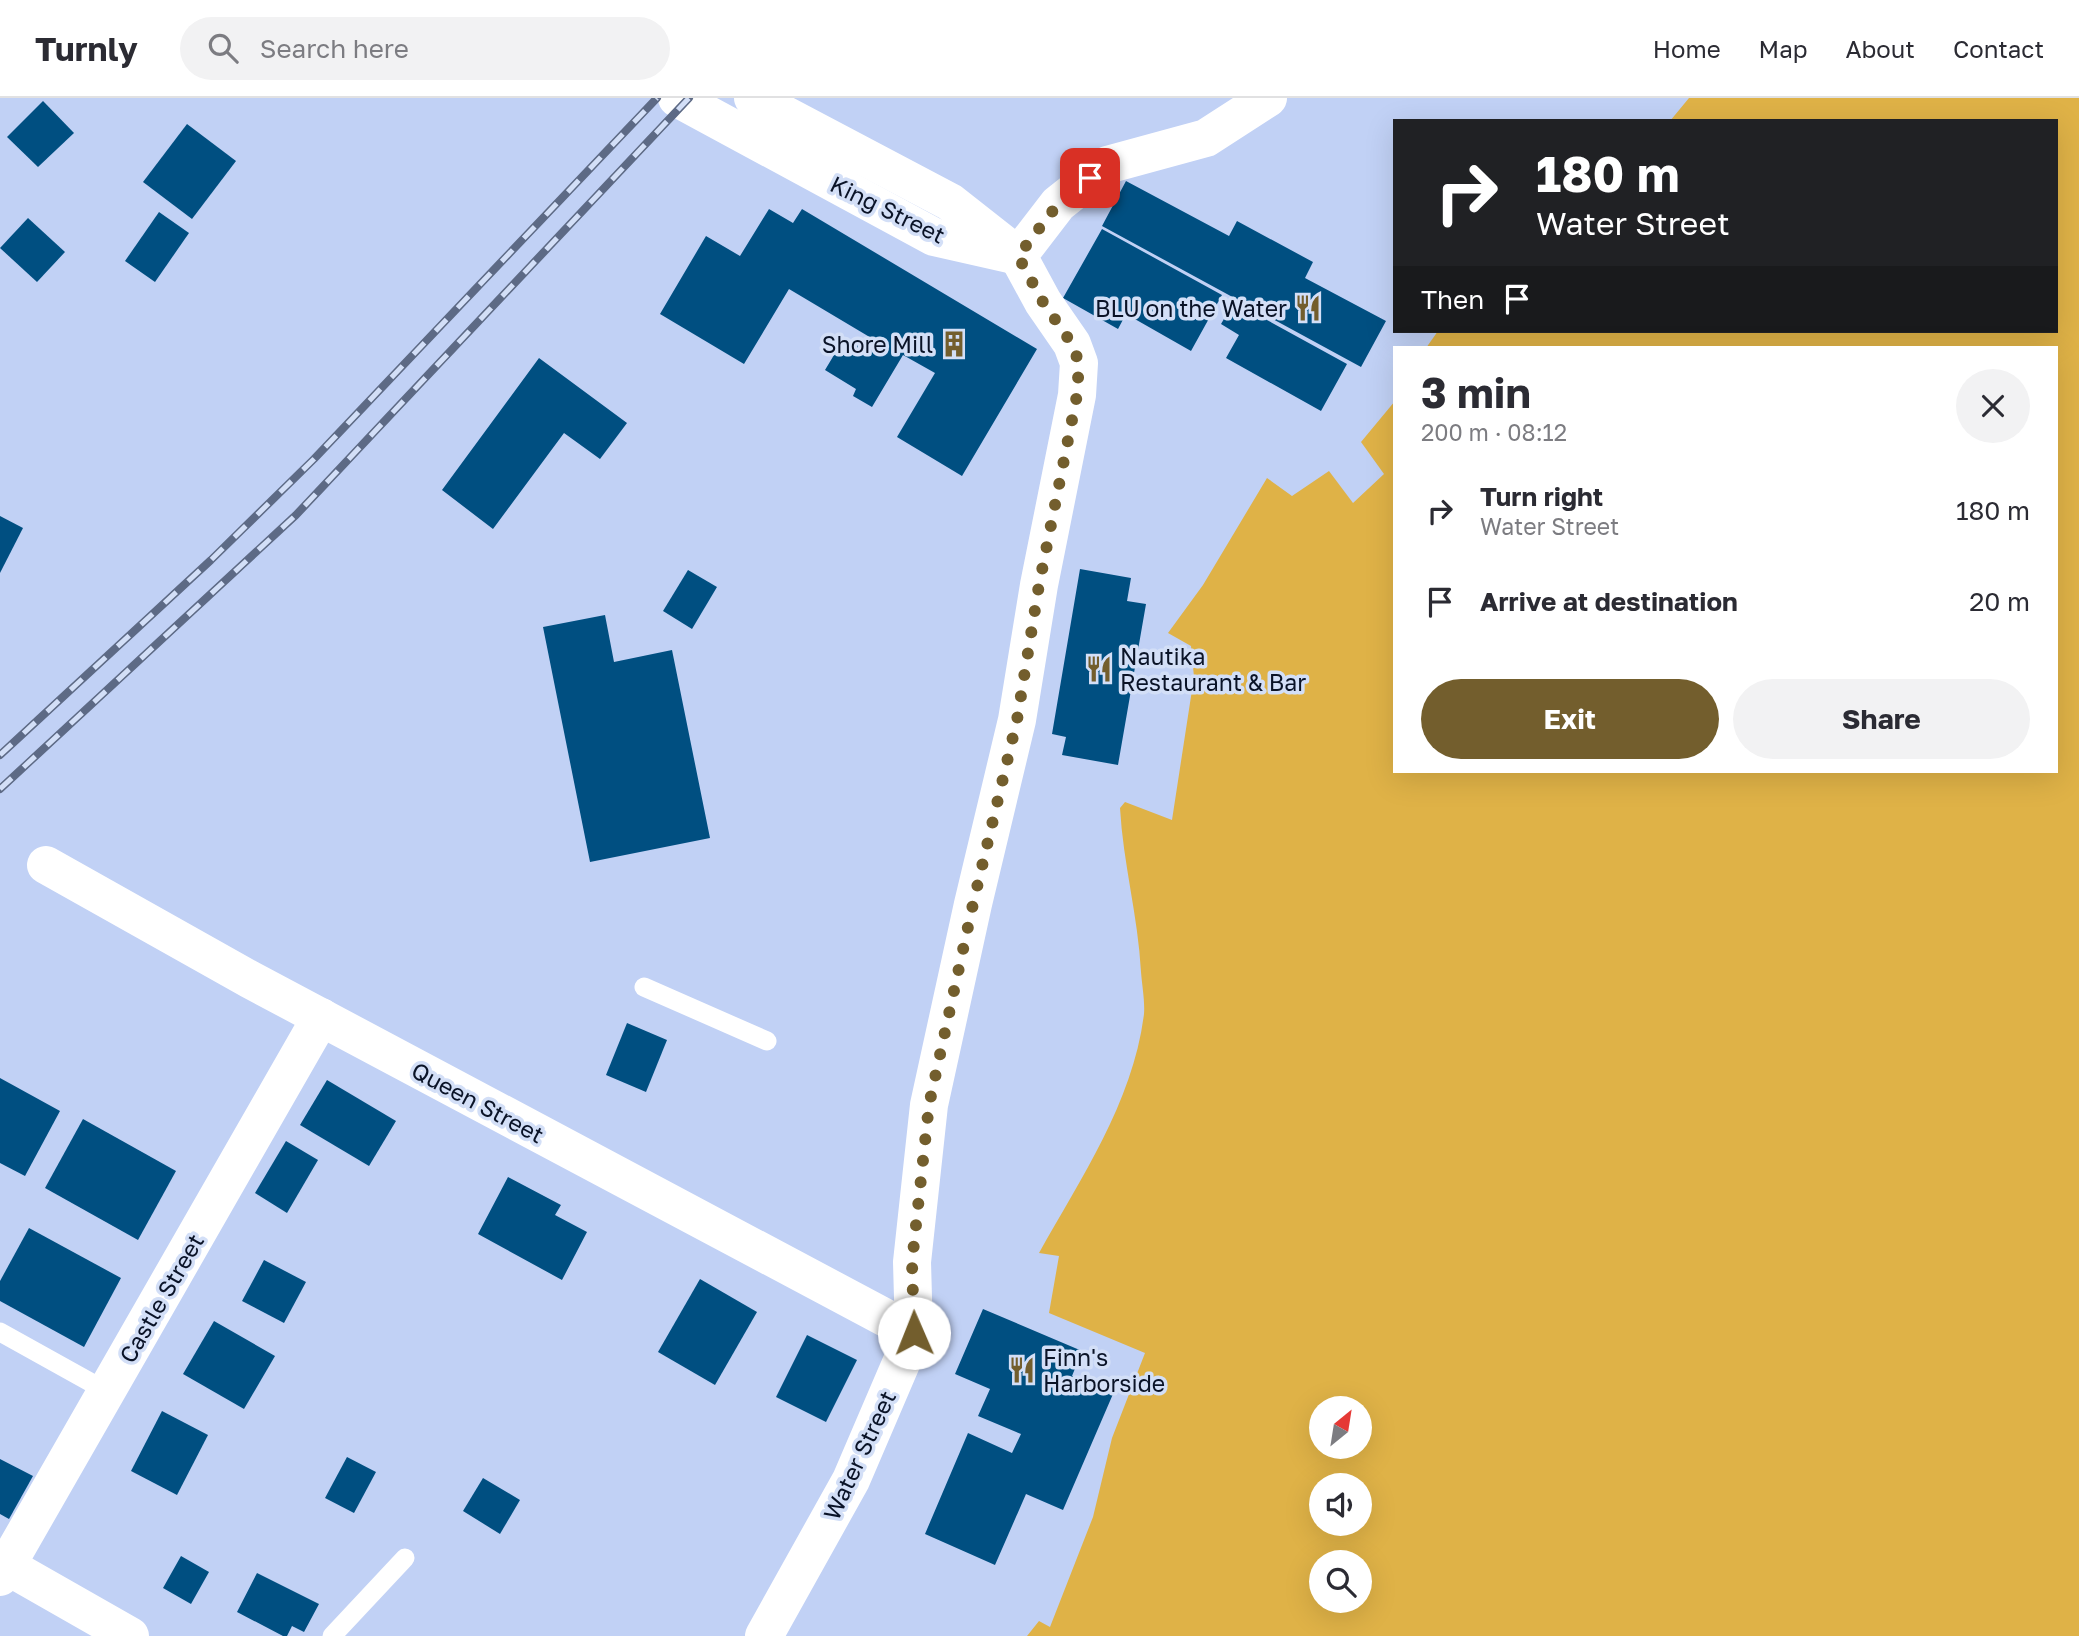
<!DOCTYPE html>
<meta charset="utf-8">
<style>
:root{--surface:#fff;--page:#f2f2f3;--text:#2b2b33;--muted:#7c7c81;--line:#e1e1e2;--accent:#735e2d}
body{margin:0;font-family:"Golos Text",sans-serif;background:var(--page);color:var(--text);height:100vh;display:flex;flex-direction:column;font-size:26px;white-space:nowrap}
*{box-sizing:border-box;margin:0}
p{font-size:23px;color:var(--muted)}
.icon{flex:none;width:38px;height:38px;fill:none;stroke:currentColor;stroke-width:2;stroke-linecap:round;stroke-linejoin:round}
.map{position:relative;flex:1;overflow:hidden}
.panel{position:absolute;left:1393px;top:248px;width:665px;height:427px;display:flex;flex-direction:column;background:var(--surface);border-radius:0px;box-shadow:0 7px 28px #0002}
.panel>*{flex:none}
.guide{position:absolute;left:1393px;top:21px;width:665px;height:214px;border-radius:0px;box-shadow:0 7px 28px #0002;background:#202124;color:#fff;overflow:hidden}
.needle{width:46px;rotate:30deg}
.fabs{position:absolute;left:1309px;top:1298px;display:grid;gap:14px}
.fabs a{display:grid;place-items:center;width:63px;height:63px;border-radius:50%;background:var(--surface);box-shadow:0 7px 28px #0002;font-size:35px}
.pin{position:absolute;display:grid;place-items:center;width:60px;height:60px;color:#fff;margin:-30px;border-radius:14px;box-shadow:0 4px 10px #0006}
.me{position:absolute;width:77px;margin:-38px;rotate:359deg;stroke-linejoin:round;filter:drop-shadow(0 0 5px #0008)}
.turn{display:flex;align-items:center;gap:24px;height:147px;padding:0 28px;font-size:32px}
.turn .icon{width:91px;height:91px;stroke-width:2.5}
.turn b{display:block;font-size:49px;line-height:60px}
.then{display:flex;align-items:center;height:66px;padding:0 28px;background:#0003;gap:14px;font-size:26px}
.round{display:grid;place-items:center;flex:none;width:74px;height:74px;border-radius:37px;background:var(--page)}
.headline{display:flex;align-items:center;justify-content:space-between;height:119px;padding:0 28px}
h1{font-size:42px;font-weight:700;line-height:52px}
.cta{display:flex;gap:14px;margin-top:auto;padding:14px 28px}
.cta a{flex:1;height:80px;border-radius:42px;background:var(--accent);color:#fff;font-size:28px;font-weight:700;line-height:80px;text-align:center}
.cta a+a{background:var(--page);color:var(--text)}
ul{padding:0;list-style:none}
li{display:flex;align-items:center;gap:21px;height:91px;padding:0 28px}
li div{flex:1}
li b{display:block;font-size:26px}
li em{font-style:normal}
header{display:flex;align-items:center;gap:42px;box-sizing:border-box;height:98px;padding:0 35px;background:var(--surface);border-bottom:2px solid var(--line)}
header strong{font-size:33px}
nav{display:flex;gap:38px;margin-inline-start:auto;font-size:24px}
.search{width:490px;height:63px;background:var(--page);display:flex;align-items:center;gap:18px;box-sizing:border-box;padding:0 24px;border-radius:38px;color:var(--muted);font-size:26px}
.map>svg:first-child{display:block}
.water{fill:#dfb247;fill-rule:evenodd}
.building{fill:#004f81}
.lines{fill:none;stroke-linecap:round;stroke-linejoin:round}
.service{stroke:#fff;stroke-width:19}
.minor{stroke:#fff;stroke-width:38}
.tertiary{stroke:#fff;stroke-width:38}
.rail-casing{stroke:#5d6a85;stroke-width:8}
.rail{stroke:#d3dff7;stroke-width:5;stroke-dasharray:16;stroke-linecap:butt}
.route{stroke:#735e2d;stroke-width:12;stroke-dasharray:0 21.6}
.labels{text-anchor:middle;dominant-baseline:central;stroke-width:7;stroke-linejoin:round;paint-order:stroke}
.street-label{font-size:23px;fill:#0a1327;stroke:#d3dff7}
.poi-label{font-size:23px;fill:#0a1327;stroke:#d3dff7;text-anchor:end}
</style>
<header>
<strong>Turnly</strong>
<div class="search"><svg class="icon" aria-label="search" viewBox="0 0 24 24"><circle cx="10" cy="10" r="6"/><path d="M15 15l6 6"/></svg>Search here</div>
<nav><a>Home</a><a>Map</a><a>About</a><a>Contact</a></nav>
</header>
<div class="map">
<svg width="2079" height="1538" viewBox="0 0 2079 1538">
<rect width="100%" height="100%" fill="#c1d1f5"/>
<path class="water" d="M 1689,0 L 2079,0 L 2079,1538 L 1027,1538 L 1039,1523 L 1050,1529 L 1093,1419 L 1112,1340 L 1145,1255 L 1049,1215 L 1059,1158 L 1039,1155 C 1081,1080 1133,1004 1144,916 C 1145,903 1142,887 1141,874 C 1138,818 1123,765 1120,710 L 1125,704 L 1172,722 L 1194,579 L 1191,548 L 1168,535 L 1203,487 L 1267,380 L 1292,398 L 1329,373 L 1353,405 L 1384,376 L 1361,344 L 1395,303 L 1395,674 L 2056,674 L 2056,250 L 1426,250 L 1438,233 L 2056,233 L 2056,23 L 1670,23 ZM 1321,1311 L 1360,1311 L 1360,1349 L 1321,1349 ZM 1321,1388 L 1360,1388 L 1360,1426 L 1321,1426 ZM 1321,1465 L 1360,1465 L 1360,1503 L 1321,1503 Z"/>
<g class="building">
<path d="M 43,3 L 74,35 L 38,69 L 7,39 Z"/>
<path d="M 187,26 L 236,63 L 192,121 L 143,84 Z"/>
<path d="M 1126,83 L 1229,138 L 1237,123 L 1313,164 L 1305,180 L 1386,223 L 1361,269 L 1102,128 Z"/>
<path d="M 769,111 L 793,125 L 802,111 L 1037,251 L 962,378 L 897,339 L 935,275 L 903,257 L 872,309 L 853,298 L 856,291 L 825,272 L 837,252 L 849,258 L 858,244 L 878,255 L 883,247 L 789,191 L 744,266 L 660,216 L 706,138 L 740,158 Z"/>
<path d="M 159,114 L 189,135 L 155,184 L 125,163 Z"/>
<path d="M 28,120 L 65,154 L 37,184 L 0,150 Z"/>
<path d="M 1102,131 L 1222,197 L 1191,253 L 1126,216 L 1118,231 L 1063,200 Z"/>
<path d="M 1234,204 L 1347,266 L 1321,313 L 1226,260 L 1239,237 L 1221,226 Z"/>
<path d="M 539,260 L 627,325 L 600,361 L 564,335 L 493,431 L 442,392 Z"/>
<path d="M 0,418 L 23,430 L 0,475 Z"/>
<path d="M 1080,471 L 1131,480 L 1127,503 L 1146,506 L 1118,667 L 1062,657 L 1066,639 L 1052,636 Z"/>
<path d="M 688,472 L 717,489 L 692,531 L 663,513 Z"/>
<path d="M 605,517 L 614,564 L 672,552 L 710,740 L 590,764 L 543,529 Z"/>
<path d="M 627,925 L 667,942 L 646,994 L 606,977 Z"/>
<path d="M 0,980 L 60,1013 L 25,1078 L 0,1065 Z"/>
<path d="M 327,982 L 396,1023 L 369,1068 L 300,1027 Z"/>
<path d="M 83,1021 L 176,1073 L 138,1142 L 45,1090 Z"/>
<path d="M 286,1043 L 318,1062 L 287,1115 L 255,1095 Z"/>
<path d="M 508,1079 L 561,1107 L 555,1117 L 587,1134 L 562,1182 L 478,1136 Z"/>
<path d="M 29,1130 L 121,1180 L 84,1249 L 0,1203 L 0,1183 Z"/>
<path d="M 264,1162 L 306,1184 L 284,1225 L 242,1203 Z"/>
<path d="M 700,1181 L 757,1214 L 715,1287 L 658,1254 Z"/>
<path d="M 983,1211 L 1082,1253 L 1072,1278 L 1113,1296 L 1063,1412 L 1026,1396 L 995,1467 L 925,1436 L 968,1335 L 1012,1355 L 1021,1336 L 978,1318 L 990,1291 L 955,1276 Z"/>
<path d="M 214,1223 L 275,1258 L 244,1311 L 183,1276 Z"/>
<path d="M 807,1237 L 857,1262 L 826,1324 L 776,1299 Z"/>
<path d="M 162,1313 L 208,1337 L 177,1397 L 131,1373 Z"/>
<path d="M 347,1359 L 376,1374 L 354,1415 L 325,1400 Z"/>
<path d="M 0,1361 L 33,1378 L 9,1421 L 0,1416 Z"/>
<path d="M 483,1380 L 520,1402 L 500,1436 L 463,1413 Z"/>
<path d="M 181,1458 L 209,1474 L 191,1506 L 163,1490 Z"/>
<path d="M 257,1475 L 319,1506 L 304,1534 L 292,1528 L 287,1538 L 283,1538 L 237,1514 Z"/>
</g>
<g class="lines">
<g class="service">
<path d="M 644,889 L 767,943"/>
<path d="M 0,1234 L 108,1294"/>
<path d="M 332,1538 L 405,1460"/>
</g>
<g class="minor">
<path d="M 46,767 L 249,881 L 914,1235"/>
<path d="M 0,1464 L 130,1538"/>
<path d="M 0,1479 L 321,919"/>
</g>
<g class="tertiary">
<path d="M 677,0 L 934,139 L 1018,158"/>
<path d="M 753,0 L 950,104 L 1011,152"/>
<path d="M 764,1538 L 851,1382 L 914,1235 L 912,1164 L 929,1007 L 973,806 L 1017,622 L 1039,487 L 1077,297 L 1079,265 L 1072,246 L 1043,204 L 1018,158 L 1058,106 L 1107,67 L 1206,40 L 1268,0"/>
</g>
<g class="rail-casing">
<g id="rail">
<path d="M 0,657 L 211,462 L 314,361 L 657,0"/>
<path d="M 0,691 L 296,417 L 689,0"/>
</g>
</g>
<use href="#rail" class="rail"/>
</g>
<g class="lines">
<path class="route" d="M 914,1235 L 912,1164 L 929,1007 L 973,806 L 1017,622 L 1039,487 L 1077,297 L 1079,265 L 1072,246 L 1043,204 L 1018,158 L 1058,106 L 1090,80"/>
</g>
<defs>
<g id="restaurant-bare" transform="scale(2.1)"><path d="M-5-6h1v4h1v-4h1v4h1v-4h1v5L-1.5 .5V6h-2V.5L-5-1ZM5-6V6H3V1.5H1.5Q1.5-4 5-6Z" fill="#735e2d" stroke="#d3dff7" stroke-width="2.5" paint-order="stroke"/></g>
<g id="building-bare" transform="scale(2.1)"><path d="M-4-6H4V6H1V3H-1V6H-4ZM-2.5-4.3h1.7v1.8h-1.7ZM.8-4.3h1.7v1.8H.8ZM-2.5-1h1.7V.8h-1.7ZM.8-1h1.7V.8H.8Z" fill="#735e2d" stroke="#d3dff7" stroke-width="2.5" paint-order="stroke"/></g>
</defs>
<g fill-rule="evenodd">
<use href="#restaurant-bare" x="1308" y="210"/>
<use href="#building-bare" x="954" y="246"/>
<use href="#restaurant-bare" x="1099" y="571"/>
<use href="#restaurant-bare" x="1022" y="1272"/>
</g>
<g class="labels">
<g class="street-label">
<text transform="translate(888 111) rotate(26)">King Street</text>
<text transform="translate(478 1004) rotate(28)">Queen Street</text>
<text transform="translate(161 1200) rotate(-60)">Castle Street</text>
<text transform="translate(859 1357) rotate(-65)">Water Street</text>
</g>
<g class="poi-label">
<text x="1287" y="210">BLU on the Water</text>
<text x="933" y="246">Shore Mill</text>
<text x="1120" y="558" text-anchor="start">Nautika<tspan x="1120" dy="26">Restaurant &amp; Bar</tspan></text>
<text x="1043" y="1259" text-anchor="start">Finn's<tspan x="1043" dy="26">Harborside</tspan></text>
</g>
</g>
</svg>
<div class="fabs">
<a><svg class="needle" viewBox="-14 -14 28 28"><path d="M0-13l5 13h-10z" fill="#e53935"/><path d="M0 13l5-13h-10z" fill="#7c7c81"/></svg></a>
<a><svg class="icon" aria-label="sound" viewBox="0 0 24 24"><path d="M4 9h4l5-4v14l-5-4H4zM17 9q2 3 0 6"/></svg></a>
<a><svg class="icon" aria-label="search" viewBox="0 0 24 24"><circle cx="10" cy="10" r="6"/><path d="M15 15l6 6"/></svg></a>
</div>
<div class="pin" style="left:1090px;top:80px;background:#d93025"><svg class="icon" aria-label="arrive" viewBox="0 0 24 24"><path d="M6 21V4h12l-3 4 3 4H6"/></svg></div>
<svg class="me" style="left:914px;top:1235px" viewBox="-20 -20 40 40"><circle r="19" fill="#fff"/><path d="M0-13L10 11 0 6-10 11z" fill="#735e2d"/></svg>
<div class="guide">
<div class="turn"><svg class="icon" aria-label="right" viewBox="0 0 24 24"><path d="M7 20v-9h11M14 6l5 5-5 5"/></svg><div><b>180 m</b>Water Street</div></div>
<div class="then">Then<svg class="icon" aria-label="arrive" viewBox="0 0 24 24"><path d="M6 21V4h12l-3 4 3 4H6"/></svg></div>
</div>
<section class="panel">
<div class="headline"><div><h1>3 min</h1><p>200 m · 08:12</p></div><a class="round"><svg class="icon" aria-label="close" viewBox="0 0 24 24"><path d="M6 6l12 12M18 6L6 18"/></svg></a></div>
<ul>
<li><svg class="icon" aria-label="right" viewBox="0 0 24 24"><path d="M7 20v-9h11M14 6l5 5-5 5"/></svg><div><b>Turn right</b><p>Water Street</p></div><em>180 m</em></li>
<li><svg class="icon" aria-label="arrive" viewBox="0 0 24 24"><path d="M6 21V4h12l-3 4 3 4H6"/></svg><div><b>Arrive at destination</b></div><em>20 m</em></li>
</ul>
<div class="cta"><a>Exit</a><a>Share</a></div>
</section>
</div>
